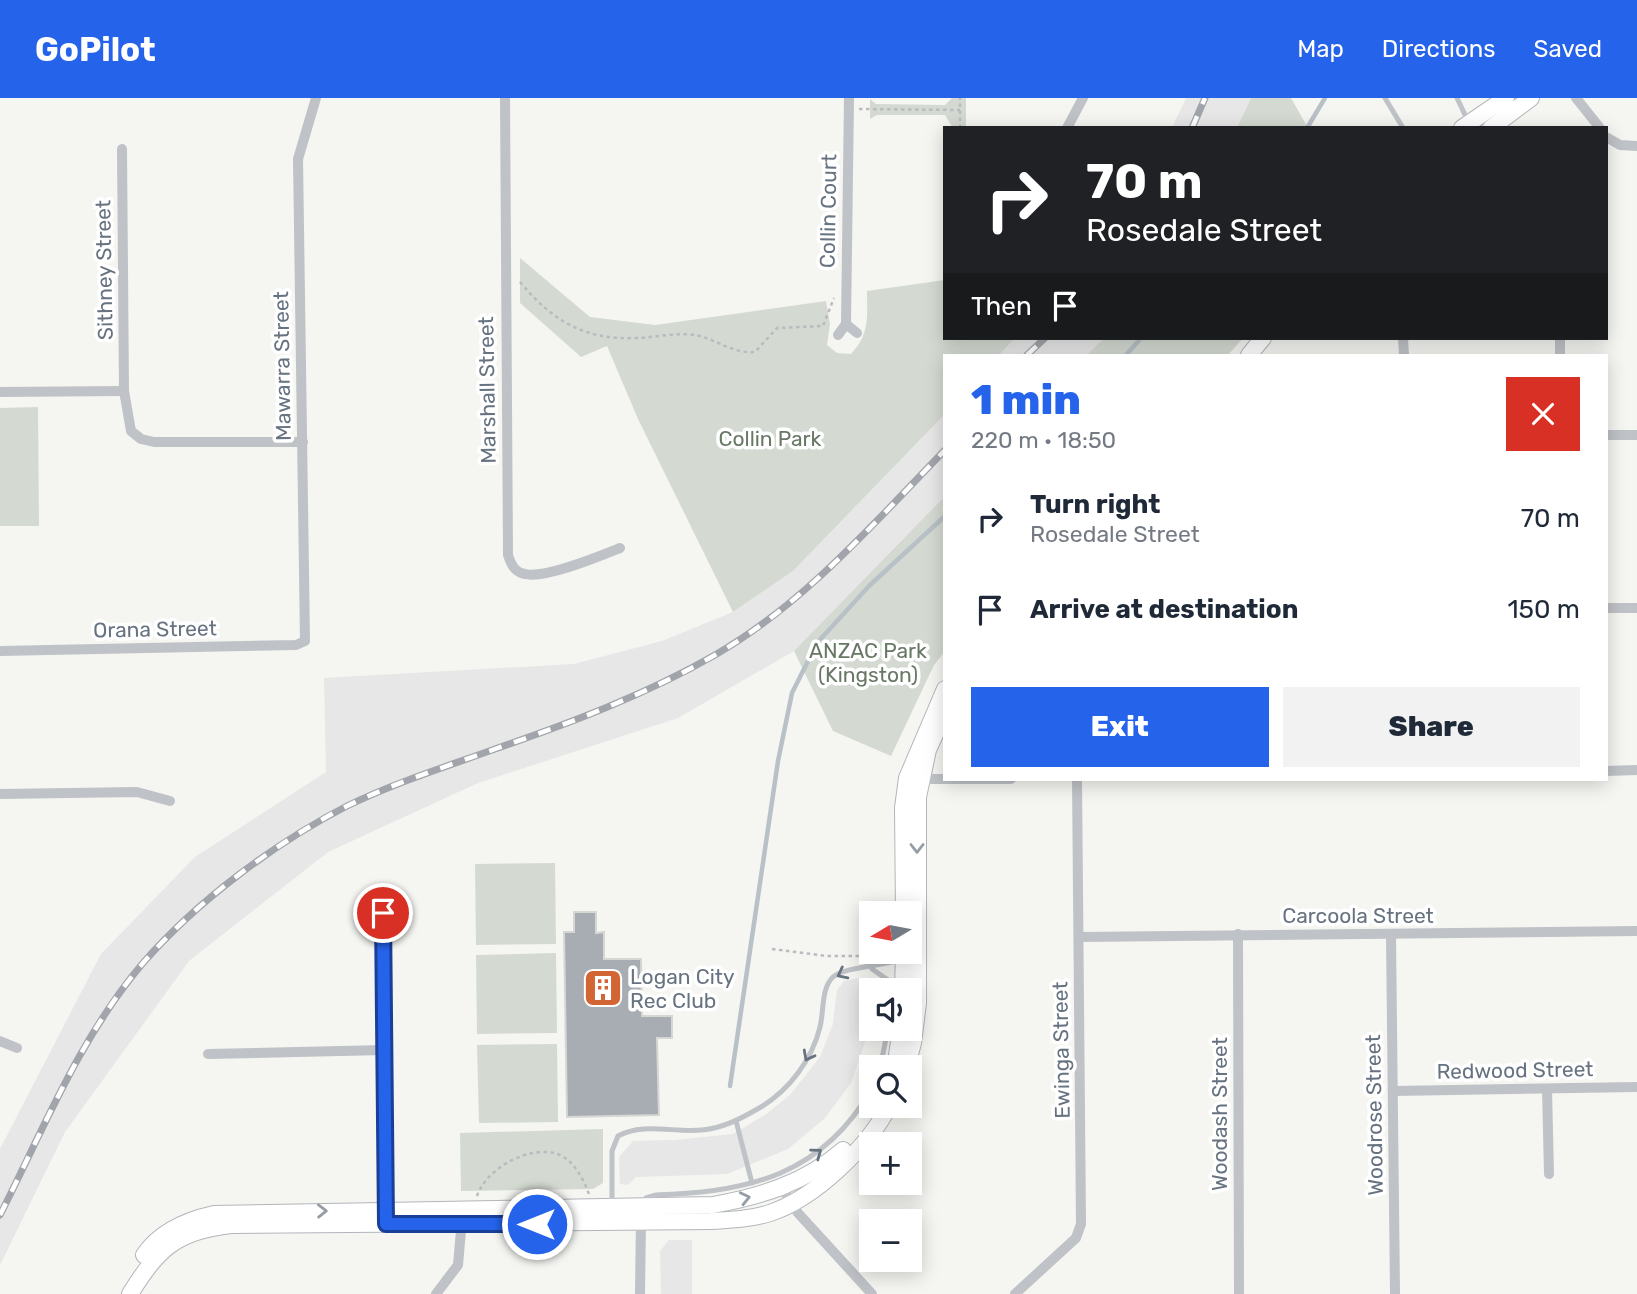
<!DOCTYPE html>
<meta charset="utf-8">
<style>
:root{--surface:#fff;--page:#f2f2f3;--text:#1f2937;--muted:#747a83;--accent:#2563eb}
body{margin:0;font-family:Rubik,sans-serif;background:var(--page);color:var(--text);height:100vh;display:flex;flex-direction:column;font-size:26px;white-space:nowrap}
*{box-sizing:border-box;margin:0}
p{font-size:23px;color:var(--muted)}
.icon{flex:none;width:38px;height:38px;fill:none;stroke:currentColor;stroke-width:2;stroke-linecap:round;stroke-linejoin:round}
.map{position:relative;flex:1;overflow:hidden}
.drawer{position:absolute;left:943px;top:256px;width:665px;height:427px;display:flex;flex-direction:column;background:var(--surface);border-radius:0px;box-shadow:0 4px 18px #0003}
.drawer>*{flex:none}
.top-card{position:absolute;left:943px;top:28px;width:665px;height:214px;border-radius:0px;box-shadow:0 4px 18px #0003;background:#202124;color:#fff;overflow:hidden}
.needle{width:46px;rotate:260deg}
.fabs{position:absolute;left:859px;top:803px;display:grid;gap:14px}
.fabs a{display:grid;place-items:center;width:63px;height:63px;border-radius:0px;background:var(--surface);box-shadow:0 4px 18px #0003;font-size:35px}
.pin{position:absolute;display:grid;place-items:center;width:60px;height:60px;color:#fff;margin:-30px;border:4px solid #fff;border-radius:50%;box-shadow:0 2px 7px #0007}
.me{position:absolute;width:77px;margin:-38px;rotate:270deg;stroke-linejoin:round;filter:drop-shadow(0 0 5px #0008)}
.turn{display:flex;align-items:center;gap:24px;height:147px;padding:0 28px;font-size:32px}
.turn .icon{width:91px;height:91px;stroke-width:2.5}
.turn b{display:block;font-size:49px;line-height:60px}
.then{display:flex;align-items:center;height:66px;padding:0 28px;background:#0003;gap:14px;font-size:26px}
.round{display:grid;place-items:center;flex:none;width:74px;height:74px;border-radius:0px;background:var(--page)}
.overview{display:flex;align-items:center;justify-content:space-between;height:119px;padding:0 28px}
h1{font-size:42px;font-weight:800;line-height:52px;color:var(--accent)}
.button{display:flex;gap:14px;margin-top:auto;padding:14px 28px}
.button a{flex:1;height:80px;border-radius:0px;background:var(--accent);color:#fff;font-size:28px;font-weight:800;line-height:80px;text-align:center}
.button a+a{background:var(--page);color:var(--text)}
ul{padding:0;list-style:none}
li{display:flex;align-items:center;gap:21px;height:91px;padding:0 28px}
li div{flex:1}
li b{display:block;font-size:26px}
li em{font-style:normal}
header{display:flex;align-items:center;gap:42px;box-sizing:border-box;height:98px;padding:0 35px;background:var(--accent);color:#fff}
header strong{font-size:33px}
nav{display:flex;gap:38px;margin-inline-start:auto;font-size:24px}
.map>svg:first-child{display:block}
.built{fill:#e6e7e6}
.green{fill:#d4dad2}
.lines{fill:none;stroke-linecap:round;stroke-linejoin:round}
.stream{stroke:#b8c1c6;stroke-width:4.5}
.building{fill:#a7adb2;stroke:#d6d7d5;stroke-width:2}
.secondary-casing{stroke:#b2b6ba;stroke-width:18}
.path{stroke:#b9bbbe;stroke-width:2.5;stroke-dasharray:3.5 3.5;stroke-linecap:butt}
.lane{stroke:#bfc2c6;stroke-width:5}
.street{stroke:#bfc2c6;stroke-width:10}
.secondary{stroke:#fff;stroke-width:16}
.rail-casing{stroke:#a1a5ab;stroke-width:7}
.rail{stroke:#fff;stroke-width:4.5;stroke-dasharray:13;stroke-linecap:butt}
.oneway{stroke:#959da6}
.oneway2{stroke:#677380}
.route-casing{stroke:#184099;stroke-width:18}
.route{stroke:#2563eb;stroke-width:12}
.labels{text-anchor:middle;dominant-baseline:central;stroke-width:7;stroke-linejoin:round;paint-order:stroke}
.street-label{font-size:21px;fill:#677380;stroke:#fff}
.park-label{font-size:21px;fill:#687865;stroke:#fff}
.poi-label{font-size:21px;fill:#677380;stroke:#fff;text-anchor:start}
</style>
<header>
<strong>GoPilot</strong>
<nav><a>Map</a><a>Directions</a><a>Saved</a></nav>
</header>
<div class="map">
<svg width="1637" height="1196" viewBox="0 0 1637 1196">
<rect width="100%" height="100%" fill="#f5f5f2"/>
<g class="built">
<path d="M 1186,0 L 1251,0 L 1237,30 L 1172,30 Z"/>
<path d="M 1015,240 L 1104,240 L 1087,257 L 999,257 Z"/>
<path d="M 945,316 L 945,398 L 794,553 L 678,620 L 478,685 L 328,754 L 189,863 L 65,1034 L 0,1167 L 0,1051 L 101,856 L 195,759 L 326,674 L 324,580 L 574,566 L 662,543 L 733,514 L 793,473 Z"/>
<path d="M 859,880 L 878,884 L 878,892 L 872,892 L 871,927 L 851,985 L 825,1020 L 788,1051 L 727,1076 L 636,1079 L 628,1087 L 620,1086 L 619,1059 L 633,1043 L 675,1042 L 733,1036 L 765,1017 L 790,997 L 820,959 L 833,926 L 837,892 L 844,883 Z"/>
<path d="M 669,1142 L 692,1142 L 692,1196 L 661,1196 L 660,1153 Z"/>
</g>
<g class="green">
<path d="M 952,0 L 966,0 L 966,30 L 953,30 L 945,17 L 877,17 L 870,21 L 870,1 L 876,6 L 945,7 Z"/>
<path d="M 1251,0 L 1291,0 L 1308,30 L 1237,30 Z"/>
<path d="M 520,160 L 590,219 L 655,227 L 826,203 L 830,226 L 827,247 L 837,255 L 851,256 C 870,236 867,219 867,193 L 945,182 L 945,240 L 1015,240 L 999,257 L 945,257 L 945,316 L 793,473 L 733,514 L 638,321 L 607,248 L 581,259 L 520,205 Z"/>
<path d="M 1104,240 L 1243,240 L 1228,257 L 1087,257 Z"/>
<path d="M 38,309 L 39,428 L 0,428 L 0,310 Z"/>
<path d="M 945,398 L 945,553 L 934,567 L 891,658 L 833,633 L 794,553 Z"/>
<path d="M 555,765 L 556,846 L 476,847 L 475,766 Z"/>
<path d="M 556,855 L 557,935 L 477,936 L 476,857 Z"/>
<path d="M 557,946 L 558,1024 L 479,1025 L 477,947 Z"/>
<path d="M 603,1031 L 603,1085 L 593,1091 L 461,1093 L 460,1035 Z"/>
</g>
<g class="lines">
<g class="stream">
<path d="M 1307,30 L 1325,0"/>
<path d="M 1126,257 L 1141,240"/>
<path d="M 730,988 L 778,663 L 792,595 L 817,545 L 869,488 L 945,418"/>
</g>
</g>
<path class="building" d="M 574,814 L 596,814 L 596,835 L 604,834 L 604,861 L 641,861 L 642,918 L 672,918 L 672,940 L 657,940 L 659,1017 L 567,1019 L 564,834 L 574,834 Z"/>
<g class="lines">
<g class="secondary-casing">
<g id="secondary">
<path d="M 1462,30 L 1506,0"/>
<path d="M 1491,30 L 1531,0"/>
<path d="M 1249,257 L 1263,240"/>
<path d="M 904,816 L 903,710 L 907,680 L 945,591"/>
<path d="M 903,892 L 904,854"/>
<path d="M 895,970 L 901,931"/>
<path d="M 906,970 L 913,945 L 918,905 L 918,699 L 928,652 L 945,614"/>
<path d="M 144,1157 C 160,1133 187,1122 214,1116 L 713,1107 C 762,1098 805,1085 843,1052"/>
<path d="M 130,1196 C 158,1151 176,1133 231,1127 L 711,1123 C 731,1122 751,1121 770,1115 C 815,1100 868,1049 889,1008"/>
</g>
</g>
<g class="path">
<path d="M 859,11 L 960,12"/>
<path d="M 960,30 L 960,0"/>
<path d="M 520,184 C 552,222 583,242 635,240 C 654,240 675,234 694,237 C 716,240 731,256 755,254 L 777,230 L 823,228 L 834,200"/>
<path d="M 772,851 L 827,858 L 866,858"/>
<path d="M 477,1098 C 486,1070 532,1045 560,1057 C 575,1064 583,1081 589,1096"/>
</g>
<g class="lane">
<path d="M 1385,0 L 1403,30"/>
<path d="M 1457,0 L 1468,23"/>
<path d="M 872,871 L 888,882 L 894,892"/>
<path d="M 880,970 L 888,931"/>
<path d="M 736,1023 L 752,1085"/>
<path d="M 642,1106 L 646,1100 L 656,1097 C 748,1095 824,1076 872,990"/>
<path d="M 612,1108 L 612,1053 L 618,1038 C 643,1024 674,1035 702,1032 C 724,1030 742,1020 761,1009 C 789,992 812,962 820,929 C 824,914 821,890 833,879 C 844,869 883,868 900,862"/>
</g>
<g class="street">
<path d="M 505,0 L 508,457 C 511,466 514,474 525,476 C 545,481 600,458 620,450"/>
<path d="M 1576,0 L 1600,30"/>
<path d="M 1067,30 L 1083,0"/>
<path d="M 1606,39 L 1620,47 L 1637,48"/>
<path d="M 122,51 L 124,293 L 131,333 L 141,341 L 154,344 L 303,344"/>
<path d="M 846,226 L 849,0"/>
<path d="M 838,237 L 846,226 L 857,235"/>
<path d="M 1403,240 L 1404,257"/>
<path d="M 1560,240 L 1560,257"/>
<path d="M 0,294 L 124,293"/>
<path d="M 1606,337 L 1637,337"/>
<path d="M 1606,510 L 1637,510"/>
<path d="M 0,553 L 296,547 L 305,543 L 298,61 L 316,0"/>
<path d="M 1606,673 L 1637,672"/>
<path d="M 916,681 L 1011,681"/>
<path d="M 0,696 L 137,694 L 170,703"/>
<path d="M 383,815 L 385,1117"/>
<path d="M 1238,836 L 1239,1196"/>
<path d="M 1391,838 L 1395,1196"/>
<path d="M 1079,839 L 1637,833"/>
<path d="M 0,943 L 17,950"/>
<path d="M 208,956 L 384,952"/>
<path d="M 1547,991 L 1549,1076"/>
<path d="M 1394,993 L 1637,989"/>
<path d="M 782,1090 L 798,1115 L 872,1196"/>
<path d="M 436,1196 L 458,1167 L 462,1121"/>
<path d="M 640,1196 L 641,1119"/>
<path d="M 1015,1196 L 1076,1140 L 1081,1126 L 1077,681"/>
</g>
<use href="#secondary" class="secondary"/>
<g class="rail-casing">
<g id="rail">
<path d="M 1192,30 L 1205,0"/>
<path d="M 1027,257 L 1045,240"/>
<path d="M 0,1117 C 44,1030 80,939 143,865 C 197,803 275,745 347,708 C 394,685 445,669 495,651 C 570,625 645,597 715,557 C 804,506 874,425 945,352"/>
</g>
</g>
<use href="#rail" class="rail"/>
</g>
<defs><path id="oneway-chevron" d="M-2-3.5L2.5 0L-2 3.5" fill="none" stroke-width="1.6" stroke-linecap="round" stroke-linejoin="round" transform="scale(1.75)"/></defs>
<g class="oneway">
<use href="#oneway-chevron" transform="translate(917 750) rotate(90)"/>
<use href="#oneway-chevron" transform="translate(745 1100) rotate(-13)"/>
<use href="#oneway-chevron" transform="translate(322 1113) rotate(-1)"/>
</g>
<g class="oneway2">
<use href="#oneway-chevron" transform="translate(842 876) rotate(153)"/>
<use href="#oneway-chevron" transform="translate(808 958) rotate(118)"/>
<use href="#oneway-chevron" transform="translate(817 1055) rotate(-36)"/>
</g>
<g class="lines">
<g class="route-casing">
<path id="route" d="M 383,815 L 386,1126 L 537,1126"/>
</g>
<use href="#route" class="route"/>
</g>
<defs>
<g id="building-square" transform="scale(2.0125)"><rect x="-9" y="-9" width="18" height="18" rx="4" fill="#d36434" stroke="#fff"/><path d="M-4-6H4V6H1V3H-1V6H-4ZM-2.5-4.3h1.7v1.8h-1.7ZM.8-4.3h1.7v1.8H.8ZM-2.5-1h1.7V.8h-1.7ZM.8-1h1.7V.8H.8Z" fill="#fff"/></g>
</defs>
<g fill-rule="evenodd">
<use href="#building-square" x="603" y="890"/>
</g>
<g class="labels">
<g class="street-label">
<text transform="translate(828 113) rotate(-89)">Collin Court</text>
<text transform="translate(104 172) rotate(-91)">Sithney Street</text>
<text transform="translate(282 268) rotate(-91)">Mawarra Street</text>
<text transform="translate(487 292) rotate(-91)">Marshall Street</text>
<text transform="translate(155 531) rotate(-1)">Orana Street</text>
<text x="1358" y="817">Carcoola Street</text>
<text transform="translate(1061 952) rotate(-91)">Ewinga Street</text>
<text transform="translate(1515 972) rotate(-1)">Redwood Street</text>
<text transform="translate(1219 1016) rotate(-90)">Woodash Street</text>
<text transform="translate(1374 1017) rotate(-91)">Woodrose Street</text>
</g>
<g class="park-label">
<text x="770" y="340">Collin Park</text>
<text x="868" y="552">ANZAC Park<tspan x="868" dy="24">(Kingston)</tspan></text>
</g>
<g class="poi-label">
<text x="630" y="878">Logan City<tspan x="630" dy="24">Rec Club</tspan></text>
</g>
</g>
</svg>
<div class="fabs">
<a><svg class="needle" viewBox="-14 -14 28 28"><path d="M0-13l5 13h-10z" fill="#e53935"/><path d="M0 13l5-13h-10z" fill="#747a83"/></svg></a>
<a><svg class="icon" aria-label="sound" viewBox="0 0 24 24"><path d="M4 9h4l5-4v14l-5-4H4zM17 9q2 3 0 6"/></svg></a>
<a><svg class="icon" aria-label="search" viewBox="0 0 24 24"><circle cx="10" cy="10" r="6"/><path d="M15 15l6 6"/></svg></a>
<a>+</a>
<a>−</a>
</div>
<div class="pin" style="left:383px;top:815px;background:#d93025"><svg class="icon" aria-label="arrive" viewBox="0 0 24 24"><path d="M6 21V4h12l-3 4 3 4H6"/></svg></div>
<svg class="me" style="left:537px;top:1126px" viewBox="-20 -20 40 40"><circle r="17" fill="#2563eb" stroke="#fff" stroke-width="3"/><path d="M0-11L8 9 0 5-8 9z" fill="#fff"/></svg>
<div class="top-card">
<div class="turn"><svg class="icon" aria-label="right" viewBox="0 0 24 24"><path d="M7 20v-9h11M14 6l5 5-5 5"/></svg><div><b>70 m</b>Rosedale Street</div></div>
<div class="then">Then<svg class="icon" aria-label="arrive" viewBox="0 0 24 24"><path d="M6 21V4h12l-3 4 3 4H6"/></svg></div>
</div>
<section class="drawer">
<div class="overview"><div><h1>1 min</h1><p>220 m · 18:50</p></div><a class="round" style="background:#d93025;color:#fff"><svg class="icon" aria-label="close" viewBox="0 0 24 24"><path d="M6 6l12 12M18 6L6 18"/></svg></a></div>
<ul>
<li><svg class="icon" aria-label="right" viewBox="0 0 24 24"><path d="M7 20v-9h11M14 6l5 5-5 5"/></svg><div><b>Turn right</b><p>Rosedale Street</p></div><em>70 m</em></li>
<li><svg class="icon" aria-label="arrive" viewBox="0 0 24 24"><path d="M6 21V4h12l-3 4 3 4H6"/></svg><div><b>Arrive at destination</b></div><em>150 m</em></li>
</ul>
<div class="button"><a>Exit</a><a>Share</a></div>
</section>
</div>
